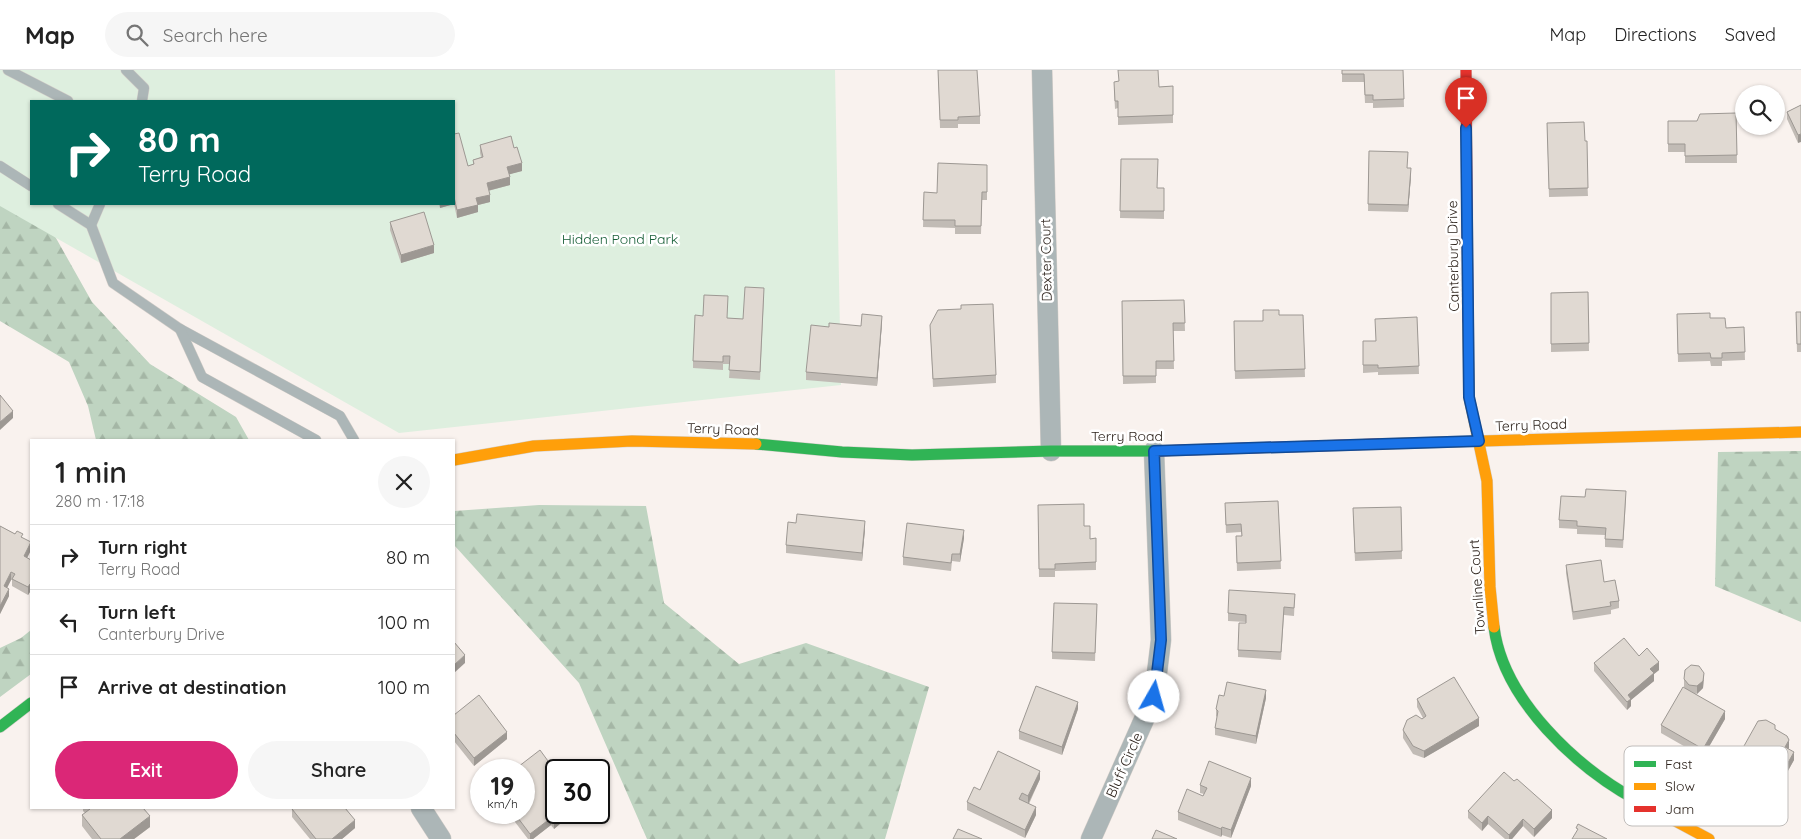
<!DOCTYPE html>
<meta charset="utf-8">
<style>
:root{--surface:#fff;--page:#f6f6f6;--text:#222;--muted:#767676;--line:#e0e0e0;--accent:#db2777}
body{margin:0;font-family:Quicksand,sans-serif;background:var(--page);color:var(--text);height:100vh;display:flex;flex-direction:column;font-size:19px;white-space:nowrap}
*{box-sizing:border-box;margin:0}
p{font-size:16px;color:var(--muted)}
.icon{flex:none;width:28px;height:28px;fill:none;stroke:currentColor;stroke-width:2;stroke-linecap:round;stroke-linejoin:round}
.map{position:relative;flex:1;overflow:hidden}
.side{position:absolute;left:30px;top:369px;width:425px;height:370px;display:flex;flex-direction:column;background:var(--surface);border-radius:0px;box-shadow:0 1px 4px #0004}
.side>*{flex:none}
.banner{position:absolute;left:30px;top:30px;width:425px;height:105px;border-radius:0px;box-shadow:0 1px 4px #0004;background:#00695c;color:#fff;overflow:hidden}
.tools{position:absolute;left:1735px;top:15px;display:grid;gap:10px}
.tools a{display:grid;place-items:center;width:50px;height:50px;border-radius:50%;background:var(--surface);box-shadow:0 1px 4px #0004;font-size:25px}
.speed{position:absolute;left:470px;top:689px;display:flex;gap:10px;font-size:25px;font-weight:700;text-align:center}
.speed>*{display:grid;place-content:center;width:65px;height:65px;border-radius:50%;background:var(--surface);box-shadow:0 1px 4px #0004;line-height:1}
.speed small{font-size:12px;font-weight:400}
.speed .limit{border:2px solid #111;border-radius:8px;background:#fff;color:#111}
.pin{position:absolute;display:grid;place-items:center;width:42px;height:42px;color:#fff;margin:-51px -21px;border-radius:50% 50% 50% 0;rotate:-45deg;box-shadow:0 0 5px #0007}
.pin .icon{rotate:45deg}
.me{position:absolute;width:55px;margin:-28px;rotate:7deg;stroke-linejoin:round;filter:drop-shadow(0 0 4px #0008)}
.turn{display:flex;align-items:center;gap:18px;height:105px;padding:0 25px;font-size:22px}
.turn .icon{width:65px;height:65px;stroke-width:2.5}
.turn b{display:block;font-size:35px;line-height:42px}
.round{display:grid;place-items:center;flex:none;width:52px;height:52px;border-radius:26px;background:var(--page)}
.overview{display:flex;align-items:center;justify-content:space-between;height:85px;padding:0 25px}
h1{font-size:30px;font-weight:600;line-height:38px}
.primary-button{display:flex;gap:10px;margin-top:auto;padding:10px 25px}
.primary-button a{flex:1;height:58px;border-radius:30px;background:var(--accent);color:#fff;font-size:20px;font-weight:600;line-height:58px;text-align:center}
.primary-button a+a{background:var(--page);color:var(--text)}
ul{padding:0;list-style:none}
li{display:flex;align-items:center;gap:15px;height:65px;padding:0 25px;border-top:1px solid var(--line)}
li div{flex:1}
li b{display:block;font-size:19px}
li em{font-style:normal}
header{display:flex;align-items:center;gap:30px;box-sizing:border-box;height:70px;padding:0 25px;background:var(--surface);border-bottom:1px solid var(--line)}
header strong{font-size:24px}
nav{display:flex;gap:28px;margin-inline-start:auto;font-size:18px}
.search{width:350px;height:45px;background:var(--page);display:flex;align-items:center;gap:12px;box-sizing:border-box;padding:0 18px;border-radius:28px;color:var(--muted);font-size:19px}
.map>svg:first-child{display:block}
.forest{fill:url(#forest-firs)}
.park{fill:#deefdf;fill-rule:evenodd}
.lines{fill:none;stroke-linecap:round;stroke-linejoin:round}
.lane-casing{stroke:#d4cec9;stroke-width:11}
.street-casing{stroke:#d4cec9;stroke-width:21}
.fast-casing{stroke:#d4cec9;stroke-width:12}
.slow-casing{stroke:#d4cec9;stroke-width:12}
.jam-casing{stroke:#d4cec9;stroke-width:12}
.lane{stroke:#acb6b7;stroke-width:10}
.street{stroke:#acb6b7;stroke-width:20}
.fast{stroke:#30b455;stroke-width:11}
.slow{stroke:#ff9f0a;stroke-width:11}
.jam{stroke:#e5322d;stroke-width:11}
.wall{fill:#c1bbb5}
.shaded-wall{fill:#9d9893}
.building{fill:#e0d9d2;stroke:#9d9893}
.route-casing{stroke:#114b97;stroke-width:12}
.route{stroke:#1a73e8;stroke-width:9}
.labels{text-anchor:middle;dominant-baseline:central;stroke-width:5;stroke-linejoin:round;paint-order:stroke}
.park-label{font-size:14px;fill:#175e37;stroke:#fff}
.street-label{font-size:14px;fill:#2e241d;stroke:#fff}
.key{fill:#fff;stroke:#c0bdbb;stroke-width:1}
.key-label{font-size:14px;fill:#2e241d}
</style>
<header>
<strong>Map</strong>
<div class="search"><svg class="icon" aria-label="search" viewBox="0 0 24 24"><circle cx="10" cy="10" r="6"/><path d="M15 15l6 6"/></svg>Search here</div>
<nav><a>Map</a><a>Directions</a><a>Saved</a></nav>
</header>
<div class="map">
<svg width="1801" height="769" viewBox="0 0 1801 769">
<defs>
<pattern id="forest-firs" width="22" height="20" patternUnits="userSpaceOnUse" patternTransform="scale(1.25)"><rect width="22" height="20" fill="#bfd4c1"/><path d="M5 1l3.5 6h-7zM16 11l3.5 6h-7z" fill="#a4b6a5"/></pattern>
</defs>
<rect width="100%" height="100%" fill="#f9f2ee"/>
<g class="forest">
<path d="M 0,121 L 43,145 L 92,232 L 150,294 L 236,347 L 249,370 L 96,370 L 88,336 L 69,292 L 0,251 Z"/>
<path d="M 1801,381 L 1801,552 L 1715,516 L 1718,382 Z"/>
<path d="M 539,435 L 646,436 L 664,533 L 739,594 L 806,573 L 929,617 L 885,769 L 647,769 L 579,613 L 454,475 L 454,441 Z"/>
<path d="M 31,560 L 31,604 L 0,627 L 0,578 L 21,568 Z"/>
</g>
<path class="park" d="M 0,0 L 835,0 L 841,315 L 399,363 L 0,136 ZM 31,31 L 454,31 L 454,134 L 31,134 Z"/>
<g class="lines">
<g class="lane-casing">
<g id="lane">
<path d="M 8,0 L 68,31"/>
<path d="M 126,0 L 144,18 L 142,31"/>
<path d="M 0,96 L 31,116"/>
<path d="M 58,134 L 91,155 L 113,213 L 180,259 L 340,346 L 354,370"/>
<path d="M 91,155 L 100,134"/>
<path d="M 180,259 L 202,307 L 316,370"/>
</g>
</g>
<g class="street-casing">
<g id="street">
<path d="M 1042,0 L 1051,381"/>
<path d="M 421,738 L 441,769"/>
<path d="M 1091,769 L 1154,627 L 1161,570 L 1154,381"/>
</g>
</g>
<g class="fast-casing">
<g id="fast">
<path d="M 756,374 L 842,382 L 912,385 L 1051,381 L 1156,381"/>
<path d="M 1494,557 C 1503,630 1577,698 1638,731"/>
<path d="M 0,657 L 31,633"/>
</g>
</g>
<g class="slow-casing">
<g id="slow">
<path d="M 1468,251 L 1469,327 L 1487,411 L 1490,517 L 1494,557"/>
<path d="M 1378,374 L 1801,362"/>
<path d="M 454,390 L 534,376 L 632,371 L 756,374"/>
<path d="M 1638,731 L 1709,769"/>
</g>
</g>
<g class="jam-casing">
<g id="jam">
<path d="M 1466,0 L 1468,251"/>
<path d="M 1156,381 L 1378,374"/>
</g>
</g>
<use href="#lane" class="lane"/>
<use href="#street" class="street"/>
<use href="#fast" class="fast"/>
<use href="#slow" class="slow"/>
<use href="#jam" class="jam"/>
</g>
<g class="wall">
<path d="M 938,0 L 980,46 L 980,54 L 958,54 L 958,58 L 940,58 Z"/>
<path d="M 1342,0 L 1403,0 L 1404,37 L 1373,38 L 1373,33 L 1365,33 L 1364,12 L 1342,12 Z"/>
<path d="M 1118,11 L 1159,17 L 1173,16 L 1173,53 L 1118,55 L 1118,38 L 1115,39 L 1114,19 Z"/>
<path d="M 1801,35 L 1798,73 L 1787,49 L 1787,42 Z"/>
<path d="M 1736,43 L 1737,93 L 1685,93 L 1685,82 L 1668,82 L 1668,51 L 1697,51 Z"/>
<path d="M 1547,53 L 1585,71 L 1588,126 L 1549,127 Z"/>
<path d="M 454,64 L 468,96 L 473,94 L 473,90 L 481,87 L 480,83 L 480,75 L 514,78 L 522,101 L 509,104 L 510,115 L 488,121 L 490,132 L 478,135 L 478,142 L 457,148 L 454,134 L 440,138 L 439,134 L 454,134 Z"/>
<path d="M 1369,81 L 1411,106 L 1408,142 L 1368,141 Z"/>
<path d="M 1121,89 L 1157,118 L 1164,118 L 1164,149 L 1120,148 Z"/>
<path d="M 987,95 L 987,130 L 982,130 L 981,164 L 955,164 L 955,158 L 923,157 L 924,122 L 937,123 Z"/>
<path d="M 390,152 L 434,183 L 401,193 L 390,160 Z"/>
<path d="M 1588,222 L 1589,281 L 1551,282 L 1551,223 Z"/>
<path d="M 764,226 L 760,310 L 729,308 L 730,294 L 723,294 L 723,300 L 693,298 L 693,291 L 727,248 L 743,249 Z"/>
<path d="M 1184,230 L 1185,261 L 1173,261 L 1174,299 L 1156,299 L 1156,313 L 1123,314 L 1122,231 Z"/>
<path d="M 1796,242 L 1801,242 L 1801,282 L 1797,282 Z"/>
<path d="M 1677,244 L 1710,248 L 1726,258 L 1744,257 L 1745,290 L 1722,291 L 1722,296 L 1711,296 L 1710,291 L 1678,292 Z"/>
<path d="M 1279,245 L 1303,245 L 1305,307 L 1235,309 L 1234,251 L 1263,251 Z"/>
<path d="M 1417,247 L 1419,304 L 1378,305 L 1378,302 L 1363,303 L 1363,271 L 1376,271 Z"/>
<path d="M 882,253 L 877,316 L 806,310 L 806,302 L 829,257 L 861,256 Z"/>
<path d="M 930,255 L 996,305 L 996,313 L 933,317 Z"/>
<path d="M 1626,429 L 1623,478 L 1605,477 L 1605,465 L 1577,464 L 1577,459 L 1559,458 L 1559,450 Z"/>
<path d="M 1278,431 L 1281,499 L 1237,501 L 1236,466 L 1242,466 L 1241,462 L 1226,463 L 1225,433 Z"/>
<path d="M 1038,435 L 1084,456 L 1090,469 L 1096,468 L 1096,500 L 1055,501 L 1055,507 L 1039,507 Z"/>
<path d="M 1401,437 L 1402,489 L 1355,491 L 1353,446 Z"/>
<path d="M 0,456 L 23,468 L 31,480 L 27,488 L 31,490 L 31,522 L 30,522 L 28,525 L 12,516 L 12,510 L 11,510 L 7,518 L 9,526 L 0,544 Z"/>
<path d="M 865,459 L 862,491 L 786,483 L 786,475 Z"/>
<path d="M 964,468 L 960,492 L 952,491 L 951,501 L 903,495 L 903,487 Z"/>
<path d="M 1566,495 L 1604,512 L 1619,531 L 1619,538 L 1611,540 L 1611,544 L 1573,550 L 1566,503 Z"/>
<path d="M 1295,524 L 1294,546 L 1284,545 L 1281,590 L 1238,587 L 1238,580 L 1246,552 L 1228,551 L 1228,543 Z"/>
<path d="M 1097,534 L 1095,591 L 1052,589 L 1052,582 Z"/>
<path d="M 1639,586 L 1659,600 L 1654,604 L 1654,611 L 1631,630 L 1631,636 L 1627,640 L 1594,601 L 1594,593 Z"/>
<path d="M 1684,609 L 1704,610 L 1703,618 L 1697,624 L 1695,623 L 1725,649 L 1703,687 L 1661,663 L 1661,655 L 1685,618 L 1684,617 Z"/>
<path d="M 1224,626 L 1266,628 L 1256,674 L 1215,665 L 1215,658 L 1217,647 L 1216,646 L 1216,639 Z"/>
<path d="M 1417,629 L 1479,656 L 1424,688 L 1413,684 L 1403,668 L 1403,660 L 1423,648 L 1417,637 Z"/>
<path d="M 1078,639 L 1062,685 L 1019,669 L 1019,661 Z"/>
<path d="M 454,645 L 507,669 L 474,696 L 454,671 Z"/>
<path d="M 1775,659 L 1789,678 L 1788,679 L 1794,690 L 1775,724 L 1760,715 L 1758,718 L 1749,713 L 1749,708 L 1735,700 L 1735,692 Z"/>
<path d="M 524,700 L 561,747 L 561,753 L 554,759 L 551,755 L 533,769 L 528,769 L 515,752 L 515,744 L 527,736 L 526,734 Z"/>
<path d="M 1040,709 L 1029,734 L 1036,745 L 1025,768 L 967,740 L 967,732 L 980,720 Z"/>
<path d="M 1200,715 L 1251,716 L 1231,768 L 1222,765 L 1221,767 L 1178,750 L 1178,742 L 1203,726 L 1204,724 L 1200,723 Z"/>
<path d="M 83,738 L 143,738 L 150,757 L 134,769 L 92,769 L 82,756 L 82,745 L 85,743 L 83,741 Z"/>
<path d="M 292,739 L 355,758 L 342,769 L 310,769 L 292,747 Z"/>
<path d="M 1468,741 L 1552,748 L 1534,767 L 1523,756 L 1512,769 L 1505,769 L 1488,754 L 1482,761 L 1468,748 Z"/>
</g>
<g class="shaded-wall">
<path d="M 1801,64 L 1801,72 L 1798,73 L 1798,65 Z"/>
<path d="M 522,93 L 522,101 L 507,105 L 507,97 Z"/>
<path d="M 1411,98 L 1411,106 L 1408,142 L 1408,135 Z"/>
<path d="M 510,107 L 510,115 L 487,121 L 487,113 Z"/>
<path d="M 490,125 L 490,132 L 478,135 L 478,142 L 457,148 L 457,140 L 476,128 Z"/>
<path d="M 440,134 L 454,134 L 440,138 Z"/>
<path d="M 434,175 L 434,183 L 401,193 L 401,185 Z"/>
<path d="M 882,246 L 882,253 L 877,316 L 877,308 Z"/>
<path d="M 13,341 L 13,348 L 0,360 L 0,352 Z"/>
<path d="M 865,451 L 865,459 L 862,491 L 862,483 Z"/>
<path d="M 964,460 L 964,468 L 960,492 L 960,484 Z"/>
<path d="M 31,472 L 31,480 L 24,494 L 24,486 Z"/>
<path d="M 11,502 L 11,510 L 4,524 L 4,516 Z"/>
<path d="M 30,514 L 30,522 L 28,525 L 28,517 Z"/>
<path d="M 9,519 L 9,526 L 0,544 L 0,536 Z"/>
<path d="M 465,585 L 465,593 L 454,603 L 454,595 Z"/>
<path d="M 1659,592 L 1659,600 L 1654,604 L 1654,611 L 1631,630 L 1631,636 L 1627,640 L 1628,625 L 1650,599 Z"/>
<path d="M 1704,603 L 1703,618 L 1697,624 L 1697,616 Z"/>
<path d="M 1266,620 L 1266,628 L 1256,674 L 1256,666 Z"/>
<path d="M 1078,632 L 1078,639 L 1062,685 L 1062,677 Z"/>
<path d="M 1725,641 L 1725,649 L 1703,687 L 1703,679 Z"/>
<path d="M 1479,648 L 1479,656 L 1424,688 L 1424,681 Z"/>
<path d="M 507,662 L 507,669 L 474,696 L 474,688 Z"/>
<path d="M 1789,670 L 1789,678 L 1785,685 L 1785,677 Z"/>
<path d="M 1794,682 L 1794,690 L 1775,724 L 1775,716 Z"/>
<path d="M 1040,701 L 1040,709 L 1028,734 L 1028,726 Z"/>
<path d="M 1760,707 L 1760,715 L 1758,718 L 1758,710 Z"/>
<path d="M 1251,708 L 1251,716 L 1231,768 L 1231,760 Z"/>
<path d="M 526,726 L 526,734 L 524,735 L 524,727 Z"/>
<path d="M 1036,737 L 1036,745 L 1025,768 L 1025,760 Z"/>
<path d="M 1552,740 L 1552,748 L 1534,767 L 1534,759 Z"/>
<path d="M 558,742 L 567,742 L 561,747 L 561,753 L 554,759 L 554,751 Z"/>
<path d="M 150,746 L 150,757 L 134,769 L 120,769 Z"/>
<path d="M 1488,746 L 1488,754 L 1482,761 L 1482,753 Z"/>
<path d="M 551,748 L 551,755 L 533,769 L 530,769 L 530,764 Z"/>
<path d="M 1523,749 L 1523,756 L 1512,769 L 1509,769 L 1509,765 Z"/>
<path d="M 355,750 L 355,758 L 342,769 L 332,769 Z"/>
<path d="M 1222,757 L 1222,765 L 1221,767 L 1221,759 Z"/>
</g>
<g class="building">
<path d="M 938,0 L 977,0 L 980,46 L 958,47 L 958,50 L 940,50 Z"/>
<path d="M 1118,0 L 1158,0 L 1159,17 L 1173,16 L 1173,45 L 1118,47 L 1118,31 L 1115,31 L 1114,12 L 1119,11 Z"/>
<path d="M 1342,0 L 1403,0 L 1404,29 L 1373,30 L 1373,25 L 1365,25 L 1364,4 L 1342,4 Z"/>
<path d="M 1801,35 L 1801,64 L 1798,65 L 1787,42 Z"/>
<path d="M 1736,43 L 1737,85 L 1685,86 L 1685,74 L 1668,74 L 1668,51 L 1697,51 L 1700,44 Z"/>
<path d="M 1584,52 L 1585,71 L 1587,71 L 1588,118 L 1549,119 L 1547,53 Z"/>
<path d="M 459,63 L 468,96 L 474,94 L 473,90 L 483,87 L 480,75 L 511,66 L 514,78 L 517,77 L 522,93 L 507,97 L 510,107 L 487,113 L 490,125 L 476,128 L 478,135 L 457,140 L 454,127 L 454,64 Z"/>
<path d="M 1369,81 L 1408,82 L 1407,98 L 1411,98 L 1408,135 L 1368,134 Z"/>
<path d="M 1121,89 L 1158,89 L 1157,118 L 1164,118 L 1164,141 L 1120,141 Z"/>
<path d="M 938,93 L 987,95 L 987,122 L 982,122 L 981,156 L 955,156 L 955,150 L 923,150 L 924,122 L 937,123 Z"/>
<path d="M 424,142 L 434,175 L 401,185 L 390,152 Z"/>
<path d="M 745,217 L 764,218 L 760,302 L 729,300 L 730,286 L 723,286 L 723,292 L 693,291 L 695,245 L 703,246 L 704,225 L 728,226 L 727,248 L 743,249 Z"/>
<path d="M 1588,222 L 1589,273 L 1551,274 L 1551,223 Z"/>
<path d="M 1184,230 L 1185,253 L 1173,253 L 1174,291 L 1156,291 L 1156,306 L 1123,306 L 1122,231 Z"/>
<path d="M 993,234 L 996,305 L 933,309 L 930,255 L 938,240 L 961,239 L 961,235 Z"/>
<path d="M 1263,240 L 1279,240 L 1279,245 L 1303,245 L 1305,299 L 1235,301 L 1234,251 L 1263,251 Z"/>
<path d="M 1796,242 L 1801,242 L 1801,274 L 1797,274 Z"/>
<path d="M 1710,243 L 1710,248 L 1725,248 L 1726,258 L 1744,257 L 1745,282 L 1722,283 L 1722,288 L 1711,288 L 1710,283 L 1678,284 L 1677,244 Z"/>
<path d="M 862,244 L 882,246 L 877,308 L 806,302 L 811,255 L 829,257 L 829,253 L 861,256 Z"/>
<path d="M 1417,247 L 1419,296 L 1378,298 L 1378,295 L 1363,295 L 1363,271 L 1376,271 L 1375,249 Z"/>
<path d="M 0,325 L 13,341 L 0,352 Z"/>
<path d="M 1586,419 L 1626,421 L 1623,470 L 1605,469 L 1606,458 L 1577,456 L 1577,451 L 1559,450 L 1561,426 L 1585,427 Z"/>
<path d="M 1278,431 L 1281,491 L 1237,493 L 1236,466 L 1242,466 L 1241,454 L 1226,455 L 1225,433 Z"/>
<path d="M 1084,434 L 1084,456 L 1090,456 L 1090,469 L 1096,468 L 1096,492 L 1055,494 L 1055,499 L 1039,499 L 1038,435 Z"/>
<path d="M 1401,437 L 1402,481 L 1355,483 L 1353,438 Z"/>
<path d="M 797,444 L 865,451 L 862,483 L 786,475 L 788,452 L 796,453 Z"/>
<path d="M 907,453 L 964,460 L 960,484 L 952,484 L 951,493 L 903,487 Z"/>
<path d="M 0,456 L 15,464 L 17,461 L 23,464 L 21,467 L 31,472 L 24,486 L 31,490 L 31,514 L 30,514 L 28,517 L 12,509 L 15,504 L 11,502 L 4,516 L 9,519 L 0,536 Z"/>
<path d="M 1601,490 L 1604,512 L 1615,510 L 1619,531 L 1610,532 L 1611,536 L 1573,542 L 1566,495 Z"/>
<path d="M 1229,520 L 1295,524 L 1294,538 L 1284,537 L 1281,582 L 1238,580 L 1239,553 L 1246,553 L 1246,545 L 1228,543 Z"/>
<path d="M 1054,533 L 1097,534 L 1095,583 L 1052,582 Z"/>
<path d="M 1624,568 L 1639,586 L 1647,578 L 1659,592 L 1650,599 L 1654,603 L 1628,625 L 1631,629 L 1627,632 L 1594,593 Z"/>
<path d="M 454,572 L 465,585 L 454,595 Z"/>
<path d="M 1691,595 L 1699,596 L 1704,603 L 1703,611 L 1697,616 L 1689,615 L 1684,609 L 1685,600 Z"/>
<path d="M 1454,607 L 1479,648 L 1424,681 L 1413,676 L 1403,660 L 1407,650 L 1416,645 L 1422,649 L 1426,646 L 1417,629 Z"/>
<path d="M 1227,612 L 1266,620 L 1256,666 L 1215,658 L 1218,641 L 1216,639 L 1219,625 L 1224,626 Z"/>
<path d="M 1036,616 L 1078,632 L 1062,677 L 1019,661 Z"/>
<path d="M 1683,617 L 1725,641 L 1703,679 L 1661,655 Z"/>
<path d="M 479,625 L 507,662 L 474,688 L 454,663 L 454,645 Z"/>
<path d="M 1766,650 L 1775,655 L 1775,659 L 1787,666 L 1789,670 L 1785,677 L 1794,682 L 1775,716 L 1760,707 L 1758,710 L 1749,705 L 1751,701 L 1735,692 L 1758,651 Z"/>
<path d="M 540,680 L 556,702 L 556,742 L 558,742 L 561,746 L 554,751 L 551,748 L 530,764 L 515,744 L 517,742 L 524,742 L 524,738 L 531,733 L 526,726 L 524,727 L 524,700 L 514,700 Z"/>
<path d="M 998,681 L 1040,701 L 1028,726 L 1022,723 L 1019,729 L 1036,737 L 1025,760 L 967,732 L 974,717 L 980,720 Z"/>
<path d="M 1209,691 L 1251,708 L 1231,760 L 1222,757 L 1221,759 L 1178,742 L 1187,719 L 1203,726 L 1207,718 L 1200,715 Z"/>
<path d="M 1504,702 L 1514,711 L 1517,709 L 1552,740 L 1534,759 L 1523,749 L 1509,765 L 1488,746 L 1482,753 L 1468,741 Z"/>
<path d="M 89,738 L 143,738 L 150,746 L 120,769 L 101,769 L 82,745 L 90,739 Z"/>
<path d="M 293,738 L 345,738 L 355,750 L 332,769 L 316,769 L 292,739 Z"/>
<path d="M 1578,754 L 1607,769 L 1572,769 L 1578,759 L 1576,758 Z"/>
<path d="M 958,759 L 982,769 L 953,769 Z"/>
<path d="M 1156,760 L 1177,769 L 1152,769 Z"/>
</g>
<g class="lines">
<g class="route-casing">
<path id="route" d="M 1154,627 L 1161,570 L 1154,381 L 1479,371 L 1469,327 L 1466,58"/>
</g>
<use href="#route" class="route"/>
</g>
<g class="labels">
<g class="park-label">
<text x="620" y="169">Hidden Pond Park</text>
</g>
<g class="street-label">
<text transform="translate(1453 186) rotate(-91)">Canterbury Drive</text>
<text transform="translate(1046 190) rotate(-91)">Dexter Court</text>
<text transform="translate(1531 355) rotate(-2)">Terry Road</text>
<text transform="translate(723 359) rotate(2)">Terry Road</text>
<text x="1127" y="366">Terry Road</text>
<text transform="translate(1477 517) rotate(-94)">Townline Court</text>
<text transform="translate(1124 695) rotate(-66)">Bluff Circle</text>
</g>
</g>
<rect x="1624" y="676" width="164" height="80" rx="8" class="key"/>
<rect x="1634" y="691" width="22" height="6" fill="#30b455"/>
<rect x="1634" y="713" width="22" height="7" fill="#ff9f0a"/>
<rect x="1634" y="736" width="22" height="6" fill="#e5322d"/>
<g class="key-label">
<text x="1665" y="699">Fast</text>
<text x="1665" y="721">Slow</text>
<text x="1665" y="744">Jam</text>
</g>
</svg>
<div class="tools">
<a><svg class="icon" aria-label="search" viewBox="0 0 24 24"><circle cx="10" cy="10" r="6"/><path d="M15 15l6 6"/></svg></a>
</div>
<div class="speed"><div>19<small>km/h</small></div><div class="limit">30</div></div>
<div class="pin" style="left:1466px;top:58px;background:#d93025"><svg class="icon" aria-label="arrive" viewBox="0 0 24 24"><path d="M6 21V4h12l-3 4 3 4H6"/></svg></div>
<svg class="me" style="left:1154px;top:627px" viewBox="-20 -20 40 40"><circle r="19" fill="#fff"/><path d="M0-13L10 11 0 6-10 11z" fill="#1a73e8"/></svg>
<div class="banner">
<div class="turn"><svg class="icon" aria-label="right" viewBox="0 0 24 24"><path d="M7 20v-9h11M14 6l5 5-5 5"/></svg><div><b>80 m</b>Terry Road</div></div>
</div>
<section class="side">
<div class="overview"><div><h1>1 min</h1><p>280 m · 17:18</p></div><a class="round"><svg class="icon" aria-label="close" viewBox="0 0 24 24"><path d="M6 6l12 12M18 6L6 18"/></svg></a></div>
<ul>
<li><svg class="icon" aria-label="right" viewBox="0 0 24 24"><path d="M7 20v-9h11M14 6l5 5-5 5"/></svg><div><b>Turn right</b><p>Terry Road</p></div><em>80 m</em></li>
<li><svg class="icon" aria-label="left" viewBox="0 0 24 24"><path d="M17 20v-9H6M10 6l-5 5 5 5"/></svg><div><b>Turn left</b><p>Canterbury Drive</p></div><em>100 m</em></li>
<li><svg class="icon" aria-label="arrive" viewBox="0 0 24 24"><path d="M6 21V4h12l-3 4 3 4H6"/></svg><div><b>Arrive at destination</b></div><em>100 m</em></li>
</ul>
<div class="primary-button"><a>Exit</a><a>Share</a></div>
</section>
</div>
